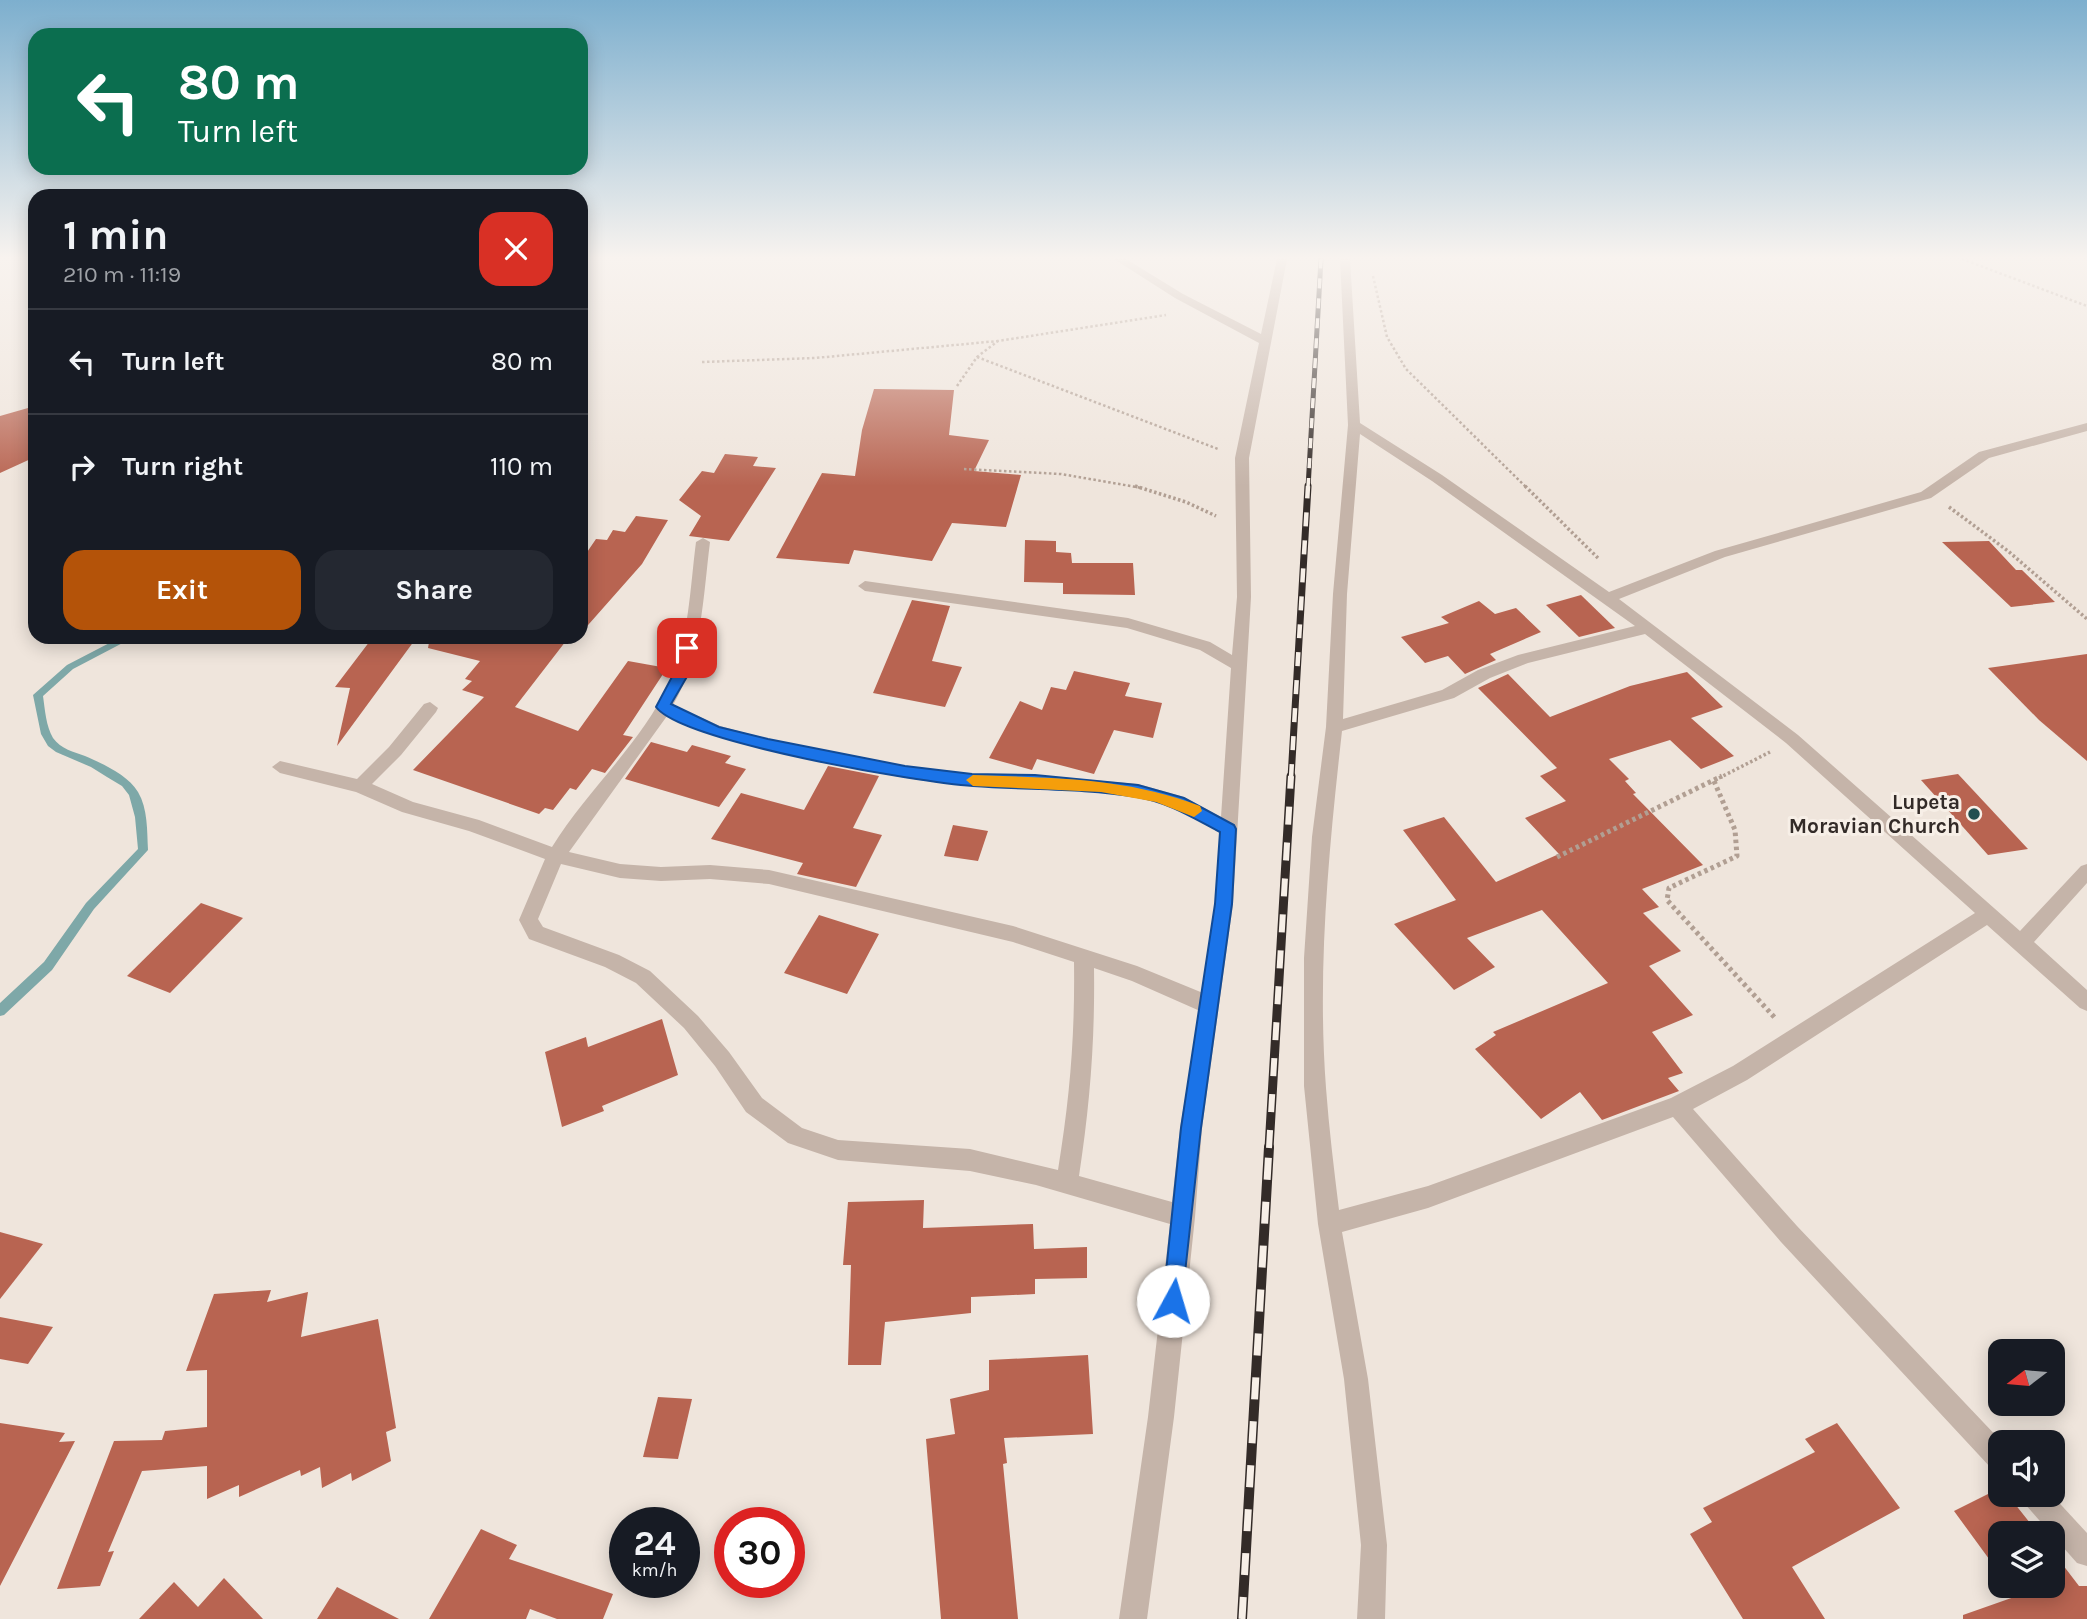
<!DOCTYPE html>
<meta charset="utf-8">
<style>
:root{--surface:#171b24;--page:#242831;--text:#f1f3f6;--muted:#9ea1a6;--line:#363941;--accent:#b45309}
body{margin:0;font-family:Karla,sans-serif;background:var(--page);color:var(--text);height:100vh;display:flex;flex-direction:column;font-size:26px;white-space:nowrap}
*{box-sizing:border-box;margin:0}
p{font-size:23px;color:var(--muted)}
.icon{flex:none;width:38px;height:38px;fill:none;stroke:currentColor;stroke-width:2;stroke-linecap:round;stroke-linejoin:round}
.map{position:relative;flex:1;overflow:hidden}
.drawer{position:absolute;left:28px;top:189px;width:560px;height:455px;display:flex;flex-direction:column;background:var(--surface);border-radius:21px;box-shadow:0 4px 18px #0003}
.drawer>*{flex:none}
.hud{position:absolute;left:28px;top:28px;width:560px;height:147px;border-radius:21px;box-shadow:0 4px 18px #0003;background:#0b6e4f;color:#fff;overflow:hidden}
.needle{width:46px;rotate:254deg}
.fabs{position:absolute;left:1988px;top:1339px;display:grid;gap:14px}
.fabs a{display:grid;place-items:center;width:77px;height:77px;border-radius:14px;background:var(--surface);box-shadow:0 4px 18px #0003;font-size:35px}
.speed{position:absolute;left:609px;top:1507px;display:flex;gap:14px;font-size:35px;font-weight:700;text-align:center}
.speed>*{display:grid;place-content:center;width:91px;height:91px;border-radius:50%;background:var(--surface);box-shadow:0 4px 18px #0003;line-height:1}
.speed small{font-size:18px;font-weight:400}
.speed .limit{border:10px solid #d22;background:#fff;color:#111}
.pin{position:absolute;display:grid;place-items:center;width:60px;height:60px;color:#fff;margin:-30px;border-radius:14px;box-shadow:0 4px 10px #0006}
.me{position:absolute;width:77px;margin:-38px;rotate:6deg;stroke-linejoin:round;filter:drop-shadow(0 0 5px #0008)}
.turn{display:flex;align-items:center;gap:24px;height:147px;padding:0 35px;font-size:32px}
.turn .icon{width:91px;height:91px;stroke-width:2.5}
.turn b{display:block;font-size:49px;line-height:60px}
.round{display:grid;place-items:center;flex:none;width:74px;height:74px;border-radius:21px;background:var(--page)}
.overview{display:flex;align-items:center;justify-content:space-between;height:119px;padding:0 35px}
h1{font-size:42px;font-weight:700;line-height:52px}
.button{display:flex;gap:14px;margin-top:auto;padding:14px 35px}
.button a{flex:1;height:80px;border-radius:21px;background:var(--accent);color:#fff;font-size:28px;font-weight:700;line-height:80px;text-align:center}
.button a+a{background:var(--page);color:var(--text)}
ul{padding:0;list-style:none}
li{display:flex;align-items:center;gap:21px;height:105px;padding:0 35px;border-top:2px solid var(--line)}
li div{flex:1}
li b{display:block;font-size:26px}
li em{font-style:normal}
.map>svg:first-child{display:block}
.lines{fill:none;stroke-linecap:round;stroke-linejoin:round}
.stream{fill:#7ea8a8;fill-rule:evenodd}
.building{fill:#b86451}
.path-far2{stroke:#b19f93;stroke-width:2.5;stroke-dasharray:2.5 2.5;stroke-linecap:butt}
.path-far1{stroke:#b19f93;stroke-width:3.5;stroke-dasharray:2.5 2.5;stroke-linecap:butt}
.path{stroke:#b19f93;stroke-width:5;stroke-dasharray:3.5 3.5;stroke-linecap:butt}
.minor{fill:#c5b4a9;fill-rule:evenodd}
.rail-far3-casing{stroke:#332b28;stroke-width:5}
.rail-far2-casing{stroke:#332b28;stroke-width:7}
.rail-far1-casing{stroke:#332b28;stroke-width:9}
.rail-casing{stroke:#332b28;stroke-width:10}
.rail-far3{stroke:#f7efe7;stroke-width:3.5;stroke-dasharray:10;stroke-linecap:butt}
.rail-far2{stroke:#f7efe7;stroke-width:4.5;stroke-dasharray:14;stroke-linecap:butt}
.rail-far1{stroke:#f7efe7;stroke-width:6;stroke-dasharray:18;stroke-linecap:butt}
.rail{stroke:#f7efe7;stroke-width:7;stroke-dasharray:22;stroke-linecap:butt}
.route{fill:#1a73e8;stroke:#114b97;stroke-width:2}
.slow{fill:#f59e0b}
.poi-dot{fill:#224f50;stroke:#f7efe7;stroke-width:2.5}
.labels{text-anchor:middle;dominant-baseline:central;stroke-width:6;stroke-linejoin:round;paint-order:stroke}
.poi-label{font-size:21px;font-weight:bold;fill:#332b28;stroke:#f7efe7;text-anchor:end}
</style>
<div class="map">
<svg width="2087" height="1619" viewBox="0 0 2087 1619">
<rect width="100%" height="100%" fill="#efe5dc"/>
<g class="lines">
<path class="stream" d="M 121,637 L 134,637 L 73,669 L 43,696 C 45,710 46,726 53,738 C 61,749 74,752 85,756 C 103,764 128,775 138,792 C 148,809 147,831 148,850 L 94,909 L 52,970 L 4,1015 L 0,1016 L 0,1003 L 44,962 L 86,903 L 138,849 L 135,817 L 129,795 L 122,786 L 107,777 L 91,767 L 56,752 L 48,746 L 41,734 L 33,695 L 67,665 Z"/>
</g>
<g class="building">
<path d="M 874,389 L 954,390 L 949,435 L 989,440 L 974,471 L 1021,475 L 1006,527 L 952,523 L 932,561 L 854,550 L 849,564 L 776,558 L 822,473 L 855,476 L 862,430 Z"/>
<path d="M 35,406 L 35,457 L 0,473 L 0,416 Z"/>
<path d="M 725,454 L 758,457 L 753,466 L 776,468 L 729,541 L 689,536 L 701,516 L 679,500 L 702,471 L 714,473 Z"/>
<path d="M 636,516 L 668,520 L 642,564 L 581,633 L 581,561 L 596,539 L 607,540 L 613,530 L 625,532 Z"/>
<path d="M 1025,540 L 1056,541 L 1056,552 L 1071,553 L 1072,563 L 1133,563 L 1135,595 L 1063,594 L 1063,583 L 1024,582 Z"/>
<path d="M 1989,541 L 2016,570 L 2022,570 L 2055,602 L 2011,607 L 1942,542 Z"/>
<path d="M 1581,595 L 1615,628 L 1579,637 L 1546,605 Z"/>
<path d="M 912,600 L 950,606 L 932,661 L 962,667 L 945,707 L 873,693 Z"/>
<path d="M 1479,601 L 1495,614 L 1516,608 L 1541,632 L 1490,654 L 1496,660 L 1465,674 L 1448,656 L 1425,663 L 1401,637 L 1449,623 L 1441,617 Z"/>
<path d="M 373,637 L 417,637 L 337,746 L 350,688 L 335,687 Z"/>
<path d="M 430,637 L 569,637 L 515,707 L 578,731 L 628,661 L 667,668 L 623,735 L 633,737 L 605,773 L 592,769 L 576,790 L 570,788 L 553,810 L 545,808 L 539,814 L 413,770 L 484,697 L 462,690 L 472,681 L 465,679 L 480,661 L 428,648 Z"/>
<path d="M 2087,654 L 2087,761 L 2039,720 L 1988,668 Z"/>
<path d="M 1074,671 L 1130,683 L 1125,696 L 1162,703 L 1153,738 L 1114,730 L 1094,774 L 1037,759 L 1032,770 L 989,758 L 1020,701 L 1042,710 L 1051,687 L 1066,690 Z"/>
<path d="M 1687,672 L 1723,707 L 1691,718 L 1734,756 L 1701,769 L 1670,740 L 1609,759 L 1629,779 L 1625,781 L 1636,793 L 1633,794 L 1703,865 L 1642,889 L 1659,907 L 1643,913 L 1681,951 L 1649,966 L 1693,1015 L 1652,1032 L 1683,1073 L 1668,1078 L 1679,1091 L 1602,1120 L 1580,1092 L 1541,1119 L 1475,1049 L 1496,1035 L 1493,1032 L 1608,983 L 1542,910 L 1467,938 L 1495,967 L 1454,990 L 1394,924 L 1456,900 L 1403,830 L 1444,817 L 1496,882 L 1559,854 L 1525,818 L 1566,801 L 1540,776 L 1557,768 L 1478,688 L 1508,674 L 1550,717 L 1630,686 Z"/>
<path d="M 651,742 L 687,752 L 692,745 L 731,756 L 725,763 L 746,769 L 719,807 L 625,779 Z"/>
<path d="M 828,766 L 879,776 L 853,828 L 882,835 L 856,887 L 797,874 L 803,863 L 711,839 L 741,793 L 804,810 Z"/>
<path d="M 1958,774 L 2028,849 L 1988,855 L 1921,780 Z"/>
<path d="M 953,825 L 988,831 L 978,861 L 944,856 Z"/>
<path d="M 201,903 L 243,918 L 170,993 L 127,976 Z"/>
<path d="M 819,915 L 879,934 L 847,994 L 784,973 Z"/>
<path d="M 662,1019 L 678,1075 L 602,1106 L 604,1111 L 562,1127 L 545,1052 L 586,1037 L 588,1047 Z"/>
<path d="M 924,1200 L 923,1228 L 1033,1224 L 1034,1249 L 1087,1247 L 1087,1278 L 1035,1279 L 1035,1294 L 971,1297 L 971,1313 L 885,1322 L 881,1365 L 848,1365 L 851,1265 L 843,1265 L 848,1202 Z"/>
<path d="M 0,1232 L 43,1244 L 0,1299 Z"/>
<path d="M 271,1290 L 267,1302 L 308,1292 L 301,1337 L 378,1319 L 396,1428 L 386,1432 L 391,1461 L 352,1481 L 351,1473 L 322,1488 L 320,1467 L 301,1476 L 300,1470 L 239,1497 L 239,1485 L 207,1499 L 207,1466 L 142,1471 L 108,1552 L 114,1551 L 100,1586 L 57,1589 L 114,1441 L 162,1440 L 165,1431 L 207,1427 L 207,1370 L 186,1371 L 214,1294 Z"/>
<path d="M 0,1317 L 53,1327 L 28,1364 L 0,1359 Z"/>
<path d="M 1088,1355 L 1093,1434 L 1004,1438 L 1007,1463 L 1003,1464 L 1018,1619 L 941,1619 L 926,1439 L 955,1434 L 950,1399 L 989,1390 L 989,1360 Z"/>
<path d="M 658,1397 L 692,1399 L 678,1459 L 643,1457 Z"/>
<path d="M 0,1423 L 65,1433 L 59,1442 L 75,1441 L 0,1586 Z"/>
<path d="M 1837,1423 L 1900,1508 L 1792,1567 L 1825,1619 L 1743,1619 L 1690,1534 L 1712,1522 L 1703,1508 L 1815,1452 L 1805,1439 Z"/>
<path d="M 2000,1488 L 2000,1494 L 2007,1494 L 2038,1533 L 2000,1533 L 2000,1574 L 1954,1511 Z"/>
<path d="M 481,1529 L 517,1545 L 509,1559 L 613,1594 L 603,1619 L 557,1619 L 530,1609 L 526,1619 L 429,1619 Z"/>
<path d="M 2053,1552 L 2079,1586 L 2087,1586 L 2087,1619 L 1963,1619 L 1963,1615 L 2017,1596 L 2009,1586 L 2053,1586 Z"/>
<path d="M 224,1578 L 263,1619 L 139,1619 L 174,1582 L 198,1607 Z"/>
<path d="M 337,1587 L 399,1619 L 317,1619 Z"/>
</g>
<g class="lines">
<g class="path-far2">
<path d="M 1962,259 L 2087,306"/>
<path d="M 1373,276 L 1387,337 L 1406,369 L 1527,488"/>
<path d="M 977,357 L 1218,449"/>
<path d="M 702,362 L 815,358 L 998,341"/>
<path d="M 957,386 L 977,357 L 998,341 L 1166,315"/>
<path d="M 964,469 L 1061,474 L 1142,488"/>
</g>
<g class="path-far1">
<path d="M 1135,486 L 1186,502 L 1216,516"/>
<path d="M 1525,486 L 1598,558"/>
<path d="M 1949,507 L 2008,551 L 2087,619"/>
<path d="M 1719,778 L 1770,752"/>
</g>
<g class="path">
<path d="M 1714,781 L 1735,830 L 1737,856 L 1669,888 L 1667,900 L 1776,1019"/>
<path d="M 1557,857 L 1722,776"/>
</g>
<g class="minor">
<path d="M 1114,259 L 1126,259 L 1183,294 L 1261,334 L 1277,259 L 1287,259 L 1249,458 L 1251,597 L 1233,904 L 1202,1128 L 1195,1217 L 1174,1417 L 1147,1619 L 1119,1619 L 1148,1417 L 1170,1224 L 1036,1185 L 970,1171 L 838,1160 L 788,1143 L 746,1112 L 715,1066 L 684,1028 L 636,983 L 605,967 L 529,939 L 519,920 L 545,859 L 469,831 L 402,812 L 356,792 L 280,773 L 272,767 L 280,761 L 357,779 L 389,747 L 424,704 L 430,702 L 438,708 L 436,712 L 401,755 L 372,784 L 413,802 L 479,820 L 552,847 C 587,790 642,743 669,683 C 689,640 690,588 696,542 L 703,538 L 710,542 C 703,598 702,656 673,705 L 720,726 L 768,739 L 905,766 L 972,774 L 1035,775 L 1138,784 L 1184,797 L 1221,817 L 1231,668 L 1200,650 L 1127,628 L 865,591 L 858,586 L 865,581 L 1128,618 L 1210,642 L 1232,655 L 1237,597 L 1235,458 L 1259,343 L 1175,298 ZM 667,716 C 726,743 777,753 840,766 C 884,774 928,783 972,786 C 1031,790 1118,785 1173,807 C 1189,814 1204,824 1220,833 L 1215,904 L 1203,993 L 1137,966 L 1013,926 L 769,870 L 710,865 L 661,867 L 620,864 L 569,852 ZM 561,864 L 620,878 L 661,881 L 710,879 L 769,884 L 1013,942 L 1074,962 C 1075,1036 1070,1096 1058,1170 L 970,1149 L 838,1140 L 802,1128 L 762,1098 L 729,1052 L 698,1016 L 650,971 L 619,955 L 543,927 L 538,919 ZM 1094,968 L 1132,981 L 1200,1011 L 1180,1128 L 1172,1202 L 1079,1176 C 1090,1104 1095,1041 1094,968 Z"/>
<path d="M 1340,259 L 1350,259 L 1360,423 L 1442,475 L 1609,592 L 1715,551 L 1921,492 L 1979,452 L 2087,423 L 2087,431 L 1989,458 L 1931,498 L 1725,557 L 1619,599 L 1798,735 L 2020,931 L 2081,866 L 2087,864 L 2087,883 L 2034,942 L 2087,990 L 2087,1011 L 2080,1008 L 1987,925 L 1747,1080 L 1693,1109 L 1797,1226 L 2002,1442 L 2000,1472 L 1991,1468 L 1781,1242 L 1673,1117 L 1428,1208 L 1342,1232 L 1368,1379 L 1387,1545 L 1385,1619 L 1357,1619 L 1361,1545 L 1344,1379 L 1318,1224 L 1304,1086 L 1304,958 L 1312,837 L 1326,727 L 1333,594 L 1348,425 ZM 1360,434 L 1432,481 L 1635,626 L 1518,655 L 1478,670 L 1442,690 L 1343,719 L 1347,594 ZM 1645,634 L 1786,743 L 1975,913 L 1733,1066 L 1671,1098 L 1428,1186 L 1339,1210 C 1334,1169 1329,1129 1326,1088 C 1317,969 1329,848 1342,731 L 1454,698 L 1490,678 L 1528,663 Z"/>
<path d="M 2020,1494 L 2051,1494 L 2087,1533 L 2087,1566 L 2077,1563 L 2024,1503 Z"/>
</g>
<g class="rail-far3-casing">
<path id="rail-far3" d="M 1308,488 L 1321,259"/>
</g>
<g class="rail-far2-casing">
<path id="rail-far2" d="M 1291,778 L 1308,486"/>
</g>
<g class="rail-far1-casing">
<path id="rail-far1" d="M 1269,1148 L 1291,776"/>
</g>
<g class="rail-casing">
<path id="rail" d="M 1242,1619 L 1269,1147"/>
</g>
<use href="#rail-far3" class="rail-far3"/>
<use href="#rail-far2" class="rail-far2"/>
<use href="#rail-far1" class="rail-far1"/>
<use href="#rail" class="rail"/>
</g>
<linearGradient id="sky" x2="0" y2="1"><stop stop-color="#7dafce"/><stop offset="0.53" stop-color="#f8f3ef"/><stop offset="1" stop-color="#f8f3ef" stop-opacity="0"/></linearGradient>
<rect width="2087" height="486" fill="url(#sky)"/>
<path class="route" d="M 687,643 L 694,648 L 688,675 L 671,704 L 719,727 L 768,739 L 905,766 L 972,774 L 1035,775 L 1138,785 L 1184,798 L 1234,825 L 1236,829 L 1232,904 L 1201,1128 L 1181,1309 L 1173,1312 L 1166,1309 L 1163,1301 L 1181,1128 L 1215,904 L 1220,832 C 1193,818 1168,802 1137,797 C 1083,788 1028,790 973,786 C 921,783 682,742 656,707 L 673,675 L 680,648 Z"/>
<path class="slow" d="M 973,775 C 1053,778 1125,777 1200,806 L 1202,811 L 1194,817 L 1156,802 L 1101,792 L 973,786 L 966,780 Z"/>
<circle class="poi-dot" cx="1974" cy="814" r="7"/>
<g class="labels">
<g class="poi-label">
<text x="1960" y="802">Lupeta<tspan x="1960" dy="24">Moravian Church</tspan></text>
</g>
</g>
</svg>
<div class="fabs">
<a><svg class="needle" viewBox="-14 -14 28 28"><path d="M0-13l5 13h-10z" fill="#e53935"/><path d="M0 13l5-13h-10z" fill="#9ea1a6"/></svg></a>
<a><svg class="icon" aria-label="sound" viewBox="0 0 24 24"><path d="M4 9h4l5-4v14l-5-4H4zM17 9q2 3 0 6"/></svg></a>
<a><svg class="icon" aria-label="layers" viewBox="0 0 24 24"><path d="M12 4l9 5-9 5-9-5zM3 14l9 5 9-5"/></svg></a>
</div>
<div class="speed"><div>24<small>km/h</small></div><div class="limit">30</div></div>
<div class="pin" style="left:687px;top:648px;background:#d93025"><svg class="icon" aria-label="arrive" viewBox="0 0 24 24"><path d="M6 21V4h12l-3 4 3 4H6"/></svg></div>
<svg class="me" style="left:1173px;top:1301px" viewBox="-20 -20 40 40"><circle r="19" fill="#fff"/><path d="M0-13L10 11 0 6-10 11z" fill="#1a73e8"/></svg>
<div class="hud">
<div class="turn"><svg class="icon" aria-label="left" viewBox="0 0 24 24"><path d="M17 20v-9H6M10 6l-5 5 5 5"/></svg><div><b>80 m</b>Turn left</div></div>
</div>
<section class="drawer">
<div class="overview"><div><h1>1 min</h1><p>210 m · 11:19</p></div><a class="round" style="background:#d93025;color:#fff"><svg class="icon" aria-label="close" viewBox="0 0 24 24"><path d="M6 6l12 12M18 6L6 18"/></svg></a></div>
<ul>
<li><svg class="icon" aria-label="left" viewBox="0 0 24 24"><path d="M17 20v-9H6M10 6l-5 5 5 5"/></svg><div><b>Turn left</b></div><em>80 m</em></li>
<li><svg class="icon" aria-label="right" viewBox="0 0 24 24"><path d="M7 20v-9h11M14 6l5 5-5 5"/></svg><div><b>Turn right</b></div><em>110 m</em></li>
</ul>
<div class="button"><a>Exit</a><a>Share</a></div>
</section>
</div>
